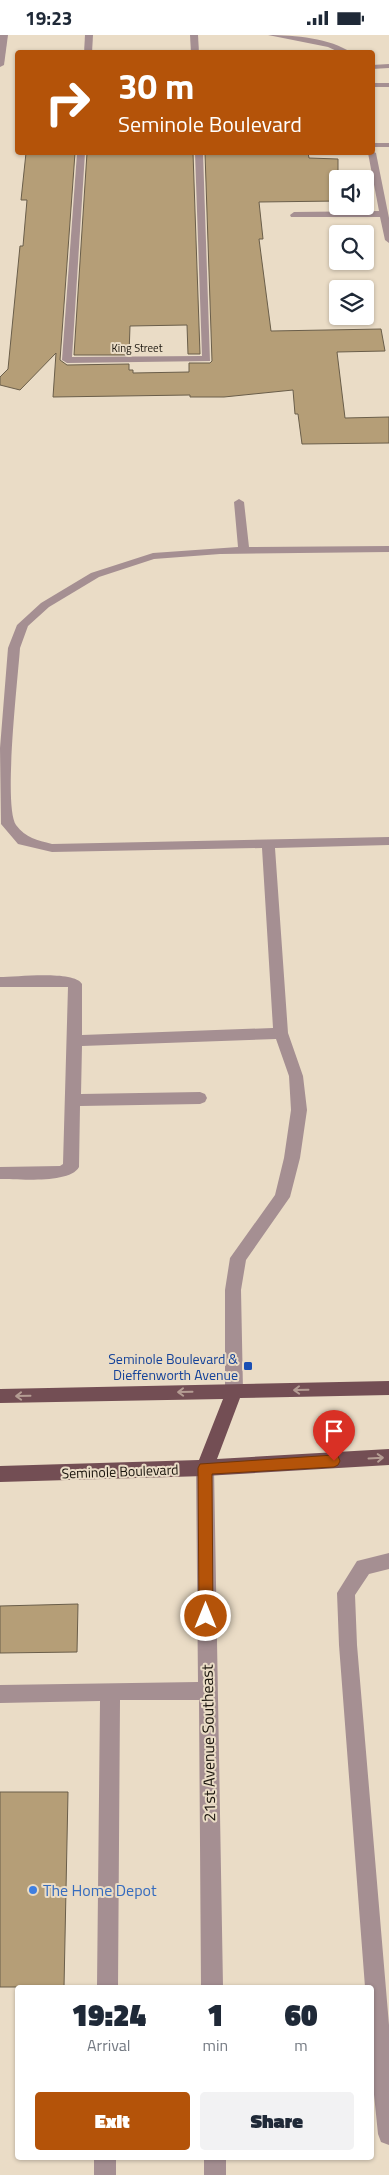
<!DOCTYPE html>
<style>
:root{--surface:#fff;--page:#f2f2f3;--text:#1f2937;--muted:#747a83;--accent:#b45309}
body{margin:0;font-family:"Titillium Web",sans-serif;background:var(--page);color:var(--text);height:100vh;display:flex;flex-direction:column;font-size:19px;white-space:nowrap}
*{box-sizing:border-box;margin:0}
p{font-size:16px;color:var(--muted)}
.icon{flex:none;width:28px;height:28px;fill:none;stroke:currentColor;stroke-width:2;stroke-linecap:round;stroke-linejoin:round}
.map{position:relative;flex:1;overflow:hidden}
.drawer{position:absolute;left:15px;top:1950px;width:359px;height:175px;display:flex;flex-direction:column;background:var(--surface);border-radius:5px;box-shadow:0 1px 4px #0004}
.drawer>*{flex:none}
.guide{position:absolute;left:15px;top:15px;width:360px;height:105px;border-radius:5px;box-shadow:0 1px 4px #0004;background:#b45309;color:#fff;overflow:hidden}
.tools{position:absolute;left:329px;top:135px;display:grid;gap:10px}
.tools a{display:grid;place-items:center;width:45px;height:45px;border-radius:5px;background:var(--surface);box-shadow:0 1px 4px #0004;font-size:25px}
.pin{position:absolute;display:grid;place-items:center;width:42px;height:42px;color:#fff;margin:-51px -21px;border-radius:50% 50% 50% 0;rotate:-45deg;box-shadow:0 0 5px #0007}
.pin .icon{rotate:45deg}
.me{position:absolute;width:55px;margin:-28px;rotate:0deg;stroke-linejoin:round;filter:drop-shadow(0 0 4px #0008)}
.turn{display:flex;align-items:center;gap:18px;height:105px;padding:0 20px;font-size:22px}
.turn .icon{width:65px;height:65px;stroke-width:2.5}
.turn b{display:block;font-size:35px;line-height:42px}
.eta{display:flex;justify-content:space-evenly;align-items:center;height:85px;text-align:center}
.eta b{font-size:30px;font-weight:800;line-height:35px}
.primary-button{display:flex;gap:10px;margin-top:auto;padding:10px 20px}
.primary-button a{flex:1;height:58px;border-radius:5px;background:var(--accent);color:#fff;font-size:20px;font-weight:800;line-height:58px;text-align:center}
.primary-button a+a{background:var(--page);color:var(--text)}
.status{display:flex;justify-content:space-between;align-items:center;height:35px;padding:0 25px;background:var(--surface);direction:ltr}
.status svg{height:14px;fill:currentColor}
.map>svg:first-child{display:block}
.building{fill:#b59e77;stroke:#6a5e4a}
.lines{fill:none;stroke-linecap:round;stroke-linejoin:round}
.minor{fill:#a58f92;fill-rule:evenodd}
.major{fill:#734e54;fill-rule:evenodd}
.oneway{stroke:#b49c93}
.route{fill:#b45309;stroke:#753606}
.transit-dot{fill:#1a4fb4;stroke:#eadcc6;stroke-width:2}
.shop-dot{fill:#3f7fe0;stroke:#eadcc6;stroke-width:2}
.labels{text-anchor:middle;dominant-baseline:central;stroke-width:4;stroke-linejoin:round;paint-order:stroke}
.far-street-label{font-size:11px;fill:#19140c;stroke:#eadcc6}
.transit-label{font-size:14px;fill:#164399;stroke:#eadcc6;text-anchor:end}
.street-label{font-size:14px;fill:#19140c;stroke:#eadcc6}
.near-street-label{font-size:16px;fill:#19140c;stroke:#eadcc6}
.near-shop-label{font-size:16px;fill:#366cbe;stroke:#eadcc6;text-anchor:start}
</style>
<div class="status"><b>19:23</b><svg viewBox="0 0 49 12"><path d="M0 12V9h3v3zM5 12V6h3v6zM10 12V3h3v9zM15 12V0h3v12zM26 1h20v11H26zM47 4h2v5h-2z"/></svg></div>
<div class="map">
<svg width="389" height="2140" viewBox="0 0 389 2140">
<rect width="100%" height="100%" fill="#eadcc6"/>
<g class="building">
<path d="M 26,118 L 75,118 L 60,325 L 67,330 L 129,329 L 129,335 L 133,335 L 133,338 L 189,337 L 189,328 L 210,328 L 212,326 L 205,118 L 308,118 L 309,123 L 338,124 L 338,166 L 259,167 L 263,204 L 259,204 L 271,296 L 381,294 L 385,316 L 337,317 L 345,383 L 389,382 L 389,408 L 302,409 L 298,379 L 295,379 L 293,355 L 224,362 L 190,362 L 190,360 L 53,362 L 56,318 L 20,355 L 0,350 L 0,342 L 8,334 L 20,211 L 23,211 L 27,165 L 21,165 Z"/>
<path d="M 87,118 L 193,118 L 200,319 L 188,319 L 187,290 L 130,291 L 129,320 L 74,320 Z"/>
<path d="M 78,1569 L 77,1617 L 0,1618 L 0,1571 Z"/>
<path d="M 0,1757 L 68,1757 L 64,1952 L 0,1952 Z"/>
</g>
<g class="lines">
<g class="minor">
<path d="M 0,0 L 8,0 L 4,30 L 0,32 Z"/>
<path d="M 85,0 L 93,0 L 92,18 L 84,18 Z"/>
<path d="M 190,0 L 198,0 L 199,18 L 191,18 Z"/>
<path d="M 268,0 C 295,0 330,3 352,18 L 341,18 L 328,12 Z"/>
<path d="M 389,29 L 389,33 L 372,34 L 372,30 Z"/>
<rect x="372" y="48" width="17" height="4"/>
<rect x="372" y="108" width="17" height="4"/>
<path d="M 372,116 L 376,118 L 389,183 L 389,208 L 385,205 L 380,182 L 291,182 L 290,180 L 294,177 L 379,176 L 368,118 L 372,118 Z"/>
<path d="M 77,118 L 85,118 L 72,322 L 202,321 L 195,118 L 203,118 L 210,326 L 67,328 L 62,325 Z"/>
<path d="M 239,464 L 244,467 L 249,512 L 389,511 L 389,517 L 220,519 L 154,524 L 99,542 L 49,572 L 28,591 L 20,613 C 18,643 3,771 16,790 C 26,803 37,805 52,809 L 389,802 L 389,810 L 275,813 L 288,998 L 303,1041 L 307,1075 L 300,1123 L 290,1162 L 246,1225 L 241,1255 L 243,1356 L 240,1361 L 234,1363 L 228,1361 L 225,1356 L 225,1255 L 230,1223 L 275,1160 L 284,1123 L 291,1075 L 289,1041 L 276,1004 L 82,1011 L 81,1059 L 200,1057 L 205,1059 L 207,1063 L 205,1067 L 200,1069 L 80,1071 L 79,1132 C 70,1149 18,1144 0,1144 L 0,1132 L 60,1131 L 63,1129 L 68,952 L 0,952 L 0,942 C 16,942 74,935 82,949 L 82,1000 L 273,993 L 262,813 L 52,817 L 18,809 L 1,789 L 0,713 L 8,613 L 17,590 L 41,568 L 91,538 L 153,518 L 238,512 L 234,467 Z"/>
<path d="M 205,1425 L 211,1427 L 214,1433 L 223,1952 L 201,1952 L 199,1665 L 120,1665 L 118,1952 L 97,1952 L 100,1666 L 0,1668 L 0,1650 L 198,1647 L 196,1433 L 199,1427 Z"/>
<path d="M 389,1518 L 389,1534 L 369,1539 L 355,1560 L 357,1610 L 389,1990 L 389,2110 L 381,2107 L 378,2099 L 371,2030 L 371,1952 L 365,1952 L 339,1610 L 337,1558 L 357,1526 Z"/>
<rect x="94" y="2122" width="22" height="18"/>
<rect x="204" y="2122" width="22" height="18"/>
</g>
<path class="major" d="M 389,1346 L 389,1360 L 240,1363 L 217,1424 L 389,1414 L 389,1430 L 205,1441 L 0,1447 L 0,1431 L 199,1425 L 223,1364 L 0,1368 L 0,1354 Z"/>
</g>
<defs><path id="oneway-shaft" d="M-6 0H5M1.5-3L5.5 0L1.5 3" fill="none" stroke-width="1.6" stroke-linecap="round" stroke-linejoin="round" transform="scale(1.25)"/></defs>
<g class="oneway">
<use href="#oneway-shaft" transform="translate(301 1355) rotate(179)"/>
<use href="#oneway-shaft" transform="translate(185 1357) rotate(179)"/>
<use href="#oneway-shaft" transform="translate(23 1361) rotate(179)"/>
<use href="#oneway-shaft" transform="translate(376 1423) rotate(-3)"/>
</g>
<path class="route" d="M 334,1420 L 338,1421 L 340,1426 L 338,1430 L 334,1432 L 212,1439 L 213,1581 L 211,1586 L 206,1588 L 201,1586 L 199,1581 L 198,1433 L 200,1429 Z"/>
<rect class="transit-dot" x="243" y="1326" width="10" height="10" rx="2.5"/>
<circle class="shop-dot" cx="33" cy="1855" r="5"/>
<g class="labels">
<g class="far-street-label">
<text x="137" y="313">King Street</text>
</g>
<g class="transit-label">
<text x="238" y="1323">Seminole Boulevard &amp;<tspan x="238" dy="16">Dieffenworth Avenue</tspan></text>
</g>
<g class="street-label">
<text transform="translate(120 1436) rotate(-2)">Seminole Boulevard</text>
</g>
<g class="near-street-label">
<text transform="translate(208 1708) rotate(-91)">21st Avenue Southeast</text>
</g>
<g class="near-shop-label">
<text x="43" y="1855">The Home Depot</text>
</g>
</g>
</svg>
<div class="tools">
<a><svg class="icon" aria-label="sound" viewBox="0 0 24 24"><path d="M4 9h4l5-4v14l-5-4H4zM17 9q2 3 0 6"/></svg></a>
<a><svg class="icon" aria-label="search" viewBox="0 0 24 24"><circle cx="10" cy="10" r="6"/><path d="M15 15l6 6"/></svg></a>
<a><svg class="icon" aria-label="layers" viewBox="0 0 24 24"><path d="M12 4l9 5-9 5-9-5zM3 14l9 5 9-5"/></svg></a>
</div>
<div class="pin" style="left:334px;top:1426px;background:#d93025"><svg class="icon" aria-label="arrive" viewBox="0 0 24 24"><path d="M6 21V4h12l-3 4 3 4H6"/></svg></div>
<svg class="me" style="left:206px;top:1581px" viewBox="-20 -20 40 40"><circle r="17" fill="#b45309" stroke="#fff" stroke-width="3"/><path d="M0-11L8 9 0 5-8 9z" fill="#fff"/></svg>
<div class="guide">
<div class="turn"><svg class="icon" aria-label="right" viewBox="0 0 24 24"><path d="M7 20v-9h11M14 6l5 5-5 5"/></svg><div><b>30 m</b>Seminole Boulevard</div></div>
</div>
<section class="drawer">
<div class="eta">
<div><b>19:24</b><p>Arrival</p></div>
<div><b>1</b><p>min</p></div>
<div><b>60</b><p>m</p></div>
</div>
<div class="primary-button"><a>Exit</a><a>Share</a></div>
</section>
</div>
